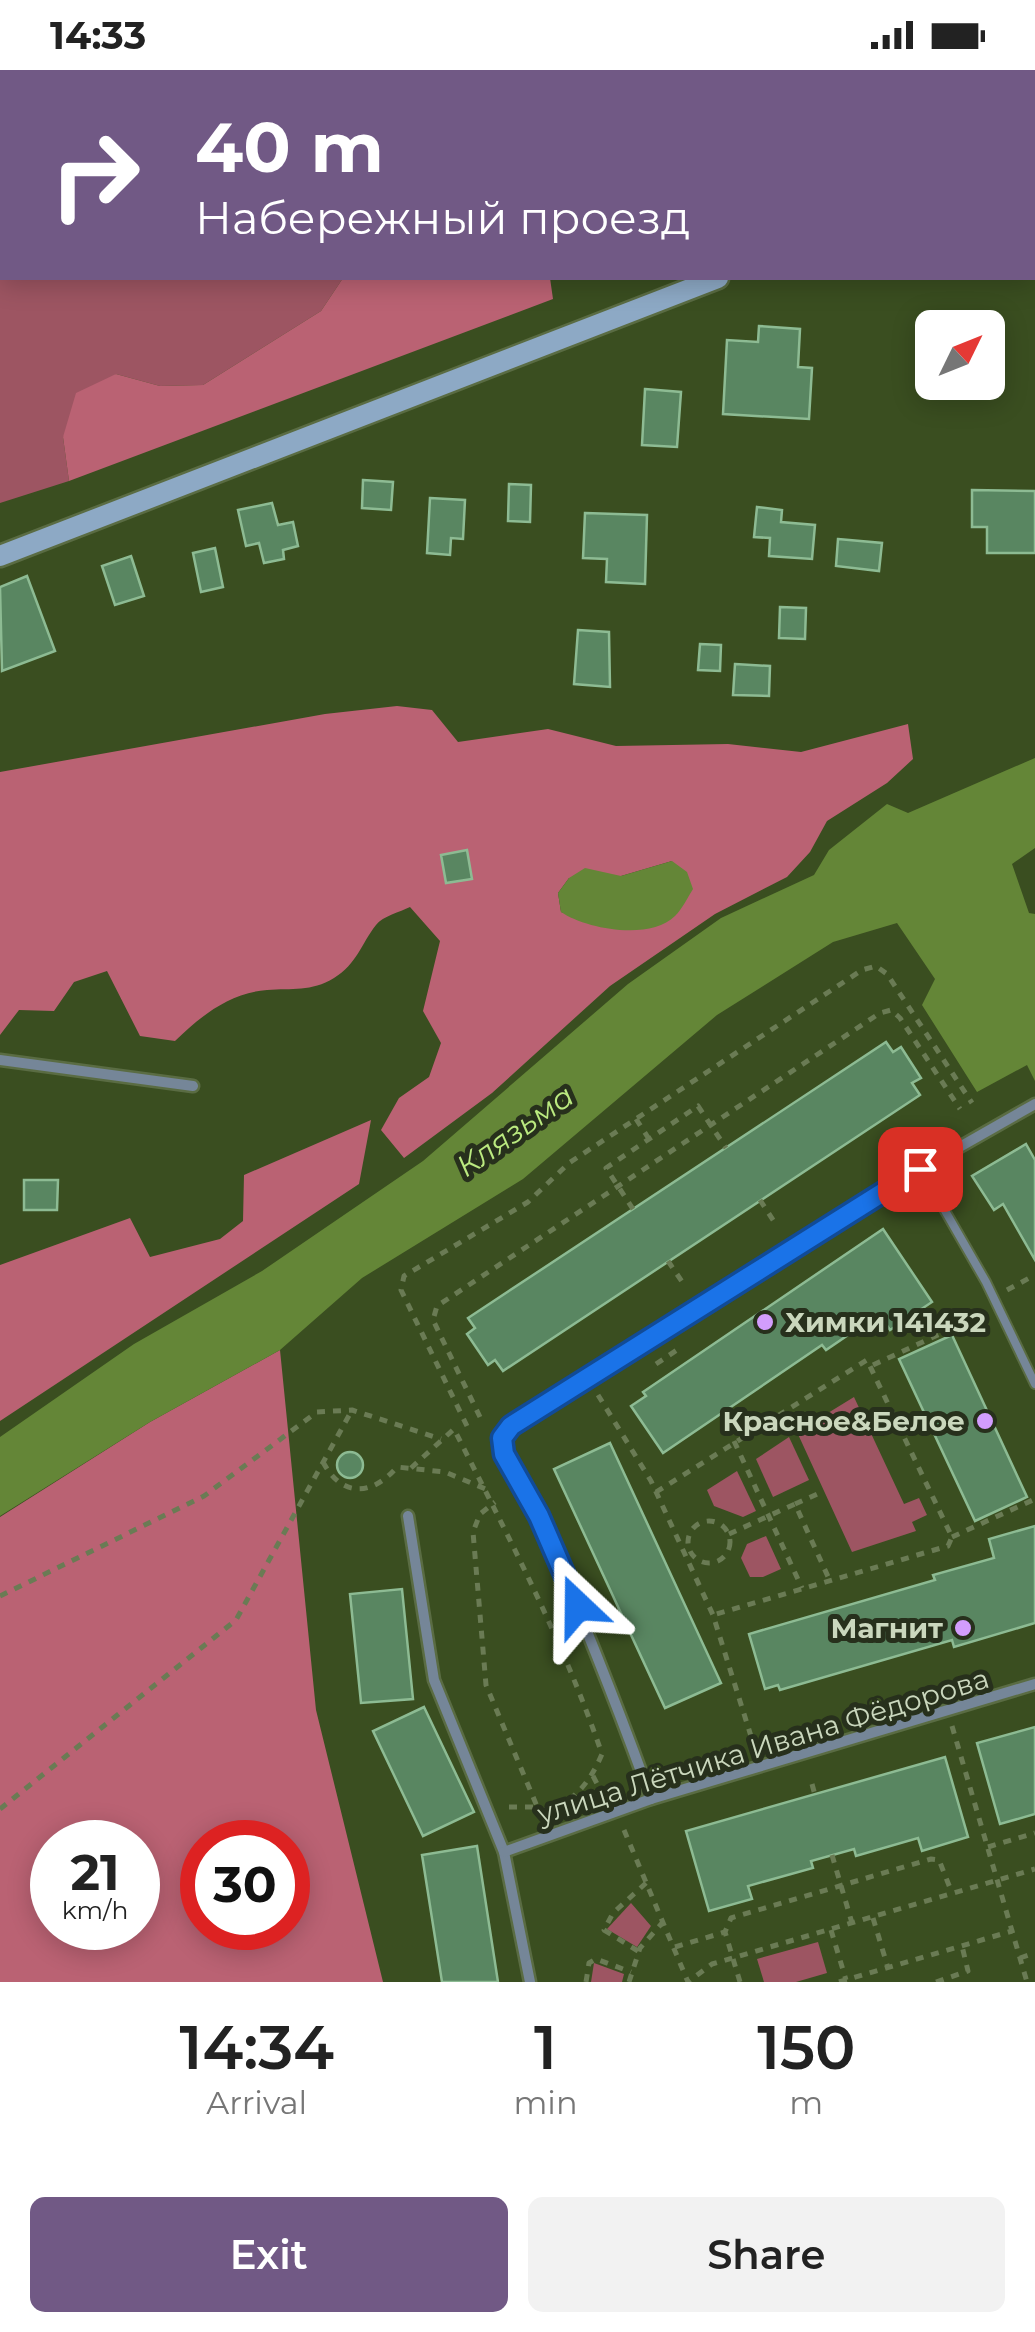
<!DOCTYPE html>
<meta charset="utf-8">
<style>
:root{--surface:#fff;--page:#f2f2f2;--text:#222;--muted:#767676;--accent:#715985}
body{margin:0;font-family:Montserrat,sans-serif;background:var(--page);color:var(--text);height:100vh;display:flex;flex-direction:column;font-size:38px;white-space:nowrap}
*{box-sizing:border-box;margin:0}
p{font-size:32px;color:var(--muted)}
.icon{flex:none;width:55px;height:55px;fill:none;stroke:currentColor;stroke-width:2;stroke-linecap:round;stroke-linejoin:round}
.map{position:relative;height:1912px;overflow:hidden}
.panel{display:flex;flex-direction:column;background:var(--surface);flex:1}
.panel>*{flex:none}
.hud{position:absolute;left:0px;top:0px;width:1035px;height:210px;box-shadow:0 5px 25px #0003;background:#715985;color:#fff;overflow:hidden}
.needle{width:65px;rotate:47deg}
.fabs{position:absolute;left:915px;top:240px;display:grid;gap:20px}
.fabs a{display:grid;place-items:center;width:90px;height:90px;border-radius:15px;background:var(--surface);box-shadow:0 5px 25px #0003;font-size:50px}
.speed{position:absolute;left:30px;top:1750px;display:flex;gap:20px;font-size:50px;font-weight:700;text-align:center}
.speed>*{display:grid;place-content:center;width:130px;height:130px;border-radius:50%;background:var(--surface);box-shadow:0 5px 25px #0003;line-height:1}
.speed small{font-size:25px;font-weight:400}
.speed .limit{border:15px solid #d22;background:#fff;color:#111}
.pin{position:absolute;display:grid;place-items:center;width:85px;height:85px;color:#fff;margin:-42px;border-radius:20px;box-shadow:0 5px 15px #0006}
.me{position:absolute;width:110px;margin:-55px;rotate:337deg;stroke-linejoin:round;filter:drop-shadow(0 0 8px #0008)}
.turn{display:flex;align-items:center;gap:35px;height:210px;padding:0 30px;font-size:45px}
.turn .icon{width:130px;height:130px;stroke-width:2.5}
.turn b{display:block;font-size:70px;line-height:85px}
.eta{display:flex;justify-content:space-evenly;align-items:center;height:170px;text-align:center}
.eta b{font-size:60px;font-weight:600;line-height:70px}
.button{display:flex;gap:20px;margin-top:auto;padding:20px 30px}
.button a{flex:1;height:115px;border-radius:15px;background:var(--accent);color:#fff;font-size:40px;font-weight:600;line-height:115px;text-align:center}
.button a+a{background:var(--page);color:var(--text)}
.status{display:flex;justify-content:space-between;align-items:center;height:70px;padding:0 50px;background:var(--surface);direction:ltr}
.status svg{height:28px;fill:currentColor}
.map>svg:first-child{display:block}
.green{fill:#9d5562}
.forest{fill:#ba6273;fill-rule:evenodd}
.water{fill:#648637}
.building{fill:#598661;stroke:#8dbb93;stroke-width:2.5}
.lines{fill:none;stroke-linecap:round;stroke-linejoin:round}
.lane-casing{stroke:#5a6c43;stroke-width:12}
.street-casing{stroke:#5a6c43;stroke-width:15}
.secondary-casing{stroke:#5a6c43;stroke-width:25}
.path{stroke:#6a7b54;stroke-width:5;stroke-dasharray:8 8;stroke-linecap:butt}
.lane{stroke:#758698;stroke-width:8}
.street{stroke:#758698;stroke-width:10}
.secondary{stroke:#8da9c5;stroke-width:20}
.route-casing{stroke:#114b97;stroke-width:25}
.route{stroke:#1a73e8;stroke-width:18}
.poi-dot{fill:#d29dfd;stroke:#27301c;stroke-width:4}
.labels{text-anchor:middle;dominant-baseline:central;stroke-width:10;stroke-linejoin:round;paint-order:stroke}
.poi-label{font-size:28px;font-weight:bold;fill:#cad7bd;stroke:#27301c;text-anchor:end}
.street-label{font-size:28px;fill:#cad7bd;stroke:#27301c}
.water-label{font-size:30px;font-style:italic;fill:#bbea80;stroke:#27301c}
</style>
<div class="status"><b>14:33</b><svg viewBox="0 0 49 12"><path d="M0 12V9h3v3zM5 12V6h3v6zM10 12V3h3v9zM15 12V0h3v12zM26 1h20v11H26zM47 4h2v5h-2z"/></svg></div>
<div class="map">
<svg width="1035" height="1912" viewBox="0 0 1035 1912">
<rect width="100%" height="100%" fill="#3a4e20"/>
<g class="green">
<path d="M 0,0 L 474,0 L 475,2 L 2,2 L 2,208 L 343,208 L 321,241 L 203,315 L 160,316 L 116,304 L 63,367 L 69,411 L 0,433 Z"/>
<path d="M 854,1327 L 904,1434 L 919,1428 L 927,1445 L 912,1452 L 916,1461 L 852,1482 L 797,1362 Z"/>
<path d="M 789,1367 L 809,1410 L 773,1427 L 756,1389 Z"/>
<path d="M 737,1401 L 756,1441 L 743,1447 L 714,1436 L 707,1420 Z"/>
<path d="M 766,1466 L 781,1499 L 763,1507 L 750,1507 L 741,1488 L 747,1474 Z"/>
<path d="M 631,1833 L 651,1856 L 637,1877 L 607,1859 Z"/>
<path d="M 818,1872 L 827,1903 L 796,1912 L 764,1912 L 757,1889 Z"/>
<path d="M 594,1893 L 624,1904 L 622,1912 L 591,1912 Z"/>
</g>
<g class="forest">
<path d="M 343,208 L 550,208 L 553,229 L 69,411 L 63,367 L 76,323 L 116,304 L 160,316 L 203,315 L 321,241 Z"/>
<path d="M 397,636 L 432,640 L 458,672 L 548,659 L 616,676 L 728,674 L 801,682 L 908,654 L 913,689 L 887,713 L 827,751 L 810,782 L 787,807 L 715,844 L 610,916 L 492,1023 L 404,1088 L 381,1060 L 399,1028 L 429,1007 L 441,973 L 423,941 L 440,871 L 410,837 C 400,842 383,846 376,855 C 361,874 357,894 334,908 C 311,922 292,918 267,920 C 229,923 201,946 175,971 L 140,966 L 107,901 L 74,912 L 54,941 L 19,940 L 0,965 L 0,702 L 325,644 ZM 672,791 L 611,858 L 561,842 L 558,823 L 569,808 L 621,806 Z"/>
<path d="M 371,1050 L 359,1114 L 0,1351 L 0,1195 L 130,1148 L 150,1187 L 220,1169 L 243,1151 L 244,1105 Z"/>
<path d="M 280,1280 L 316,1640 L 383,1912 L 0,1912 L 0,1447 L 150,1352 ZM 52,1772 L 138,1772 L 138,1858 L 52,1858 ZM 202,1772 L 288,1772 L 288,1858 L 202,1858 Z"/>
</g>
<g class="water">
<path d="M 1035,688 L 1035,778 L 1012,794 L 1029,843 L 1035,844 L 1035,1011 L 1027,995 L 977,1022 L 922,935 L 935,909 L 897,853 L 833,872 L 717,945 L 523,1109 L 362,1208 L 280,1280 L 150,1352 L 0,1446 L 0,1367 L 134,1274 L 262,1201 L 423,1091 L 628,914 L 721,848 L 814,805 L 829,780 L 887,734 L 908,743 Z"/>
<path d="M 672,791 L 687,802 L 693,819 C 688,827 682,839 675,846 C 650,871 586,859 561,842 L 558,823 L 569,808 L 585,798 L 621,806 Z"/>
</g>
<g class="building">
<path d="M 759,256 L 800,259 L 798,297 L 812,298 L 809,349 L 723,344 L 727,270 L 758,272 Z"/>
<path d="M 645,319 L 681,322 L 677,377 L 642,375 Z"/>
<path d="M 363,410 L 393,412 L 391,440 L 362,438 Z"/>
<path d="M 509,414 L 531,415 L 530,452 L 508,451 Z"/>
<path d="M 972,420 L 1035,421 L 1035,483 L 987,483 L 987,457 L 972,457 Z"/>
<path d="M 430,428 L 465,430 L 463,469 L 451,468 L 450,485 L 427,483 Z"/>
<path d="M 272,433 L 278,455 L 293,452 L 298,476 L 283,480 L 284,489 L 264,493 L 259,473 L 246,476 L 238,440 Z"/>
<path d="M 757,437 L 782,440 L 781,452 L 815,455 L 812,489 L 769,486 L 770,468 L 754,467 Z"/>
<path d="M 585,443 L 647,445 L 645,514 L 606,512 L 607,489 L 583,488 Z"/>
<path d="M 838,469 L 882,473 L 879,501 L 836,496 Z"/>
<path d="M 215,478 L 223,517 L 201,522 L 193,483 Z"/>
<path d="M 131,486 L 144,526 L 115,535 L 102,496 Z"/>
<path d="M 27,506 L 55,581 L 2,601 L 0,517 Z"/>
<path d="M 780,537 L 806,538 L 805,569 L 779,568 Z"/>
<path d="M 578,560 L 609,562 L 610,617 L 574,614 Z"/>
<path d="M 700,574 L 721,575 L 720,601 L 698,600 Z"/>
<path d="M 735,594 L 770,596 L 769,626 L 733,625 Z"/>
<path d="M 467,780 L 472,809 L 446,813 L 441,785 Z"/>
<path d="M 886,972 L 893,982 L 901,977 L 921,1008 L 912,1013 L 920,1025 L 503,1301 L 495,1290 L 488,1295 L 467,1264 L 475,1258 L 468,1248 Z"/>
<path d="M 1026,1074 L 1035,1090 L 1035,1190 L 1003,1134 L 994,1140 L 972,1106 Z"/>
<path d="M 24,1110 L 58,1110 L 57,1140 L 24,1140 Z"/>
<path d="M 883,1159 L 932,1232 L 890,1260 L 879,1244 L 826,1280 L 822,1275 L 663,1383 L 631,1336 L 646,1326 L 643,1322 Z"/>
<path d="M 952,1265 L 1027,1427 L 975,1451 L 899,1289 Z"/>
<path d="M 610,1373 L 721,1613 L 665,1638 L 554,1399 Z"/>
<circle cx="350" cy="1395" r="13"/>
<path d="M 1035,1456 L 1035,1553 L 954,1577 L 952,1570 L 780,1620 L 778,1615 L 765,1619 L 749,1564 L 935,1510 L 933,1505 L 994,1488 L 989,1469 Z"/>
<path d="M 402,1519 L 413,1629 L 361,1633 L 350,1524 Z"/>
<path d="M 424,1637 L 474,1742 L 423,1766 L 373,1661 Z"/>
<path d="M 1035,1657 L 1035,1744 L 1000,1754 L 977,1673 Z"/>
<path d="M 945,1687 L 968,1767 L 922,1781 L 918,1768 L 856,1786 L 854,1779 L 811,1791 L 813,1798 L 748,1816 L 752,1829 L 709,1841 L 686,1761 Z"/>
<path d="M 477,1776 L 498,1912 L 442,1912 L 422,1785 Z"/>
</g>
<g class="lines">
<g class="lane-casing">
<path id="lane" d="M 921,1099 L 986,1212 L 1035,1314"/>
</g>
<g class="street-casing">
<g id="street">
<path d="M 0,990 L 193,1016"/>
<path d="M 408,1446 L 434,1610 L 504,1782 L 530,1912"/>
<path d="M 651,1729 C 618,1637 582,1547 544,1458 C 531,1428 506,1401 502,1368 L 511,1356 L 921,1099 L 1035,1034"/>
<path d="M 504,1782 L 651,1729 L 1035,1614"/>
</g>
</g>
<g class="secondary-casing">
<g id="secondary">
<path d="M 1032,93 L 1035,92"/>
<path d="M 0,486 L 718,208"/>
</g>
</g>
<g class="path">
<path d="M 636,1049 L 649,1069"/>
<path d="M 760,1130 L 775,1153"/>
<path d="M 633,1139 L 606,1098 L 698,1036 L 726,1078"/>
<path d="M 668,1191 L 683,1213"/>
<path d="M 1007,1220 L 1035,1205"/>
<path d="M 656,1294 L 680,1278"/>
<path d="M 873,1295 L 968,1251"/>
<path d="M 598,1325 L 651,1411 L 713,1545 L 755,1679"/>
<path d="M 480,1347 L 433,1250 L 437,1236 L 880,943 L 891,940 L 900,948 L 960,1039"/>
<path d="M 467,1356 L 401,1220 L 404,1206 L 528,1132 L 569,1093 L 862,900 L 876,896 L 887,904 L 972,1033"/>
<path d="M 734,1371 L 802,1518"/>
<path d="M 323,1392 C 342,1428 372,1426 397,1397 L 445,1402 L 488,1420"/>
<path d="M 411,1398 L 454,1359 C 508,1466 563,1570 602,1684 C 590,1712 572,1737 539,1741 L 486,1615 L 473,1462 L 480,1444 L 495,1432"/>
<path d="M 656,1422 L 867,1290 L 952,1467 L 948,1476 L 713,1545"/>
<path d="M 795,1434 L 824,1421"/>
<circle cx="709" cy="1472" r="21"/>
<path d="M 729,1464 L 795,1434 L 830,1511"/>
<path d="M 952,1467 L 1035,1429"/>
<path d="M 0,1526 L 204,1426 L 317,1342 L 352,1340 L 441,1369"/>
<path d="M 952,1656 L 1027,1912"/>
<path d="M 593,1706 L 603,1725"/>
<path d="M 812,1714 L 815,1725"/>
<path d="M 509,1737 L 536,1737"/>
<path d="M 0,1739 L 236,1550 L 352,1340"/>
<path d="M 624,1760 L 688,1912 L 712,1894 L 1035,1799"/>
<path d="M 988,1777 L 1035,1763"/>
<path d="M 832,1785 L 852,1853"/>
<path d="M 873,1848 L 888,1898"/>
<path d="M 831,1860 L 846,1910"/>
<path d="M 675,1877 L 725,1862"/>
<path d="M 638,1881 L 604,1860 L 613,1843 L 646,1813"/>
<path d="M 1020,1888 L 1035,1883"/>
<path d="M 586,1912 L 589,1893 L 596,1889 L 631,1902"/>
<path d="M 629,1912 L 640,1878 L 663,1852"/>
<path d="M 740,1912 L 725,1862 L 731,1848 L 931,1789 L 939,1790 L 952,1823"/>
<path d="M 839,1912 L 1012,1861"/>
<path d="M 936,1912 L 968,1901 L 962,1876"/>
</g>
<use href="#lane" class="lane"/>
<use href="#street" class="street"/>
<use href="#secondary" class="secondary"/>
</g>
<g class="lines">
<g class="route-casing">
<path id="route" d="M 578,1536 L 539,1446 L 504,1384 L 502,1368 L 511,1356 L 920,1099"/>
</g>
<use href="#route" class="route"/>
</g>
<g class="poi-dot">
<circle cx="765" cy="1252" r="10"/>
<circle cx="985" cy="1351" r="10"/>
<circle cx="963" cy="1558" r="10"/>
</g>
<g class="labels">
<g class="poi-label">
<text x="785" y="1252" text-anchor="start">Химки 141432</text>
<text x="965" y="1351">Красное&amp;Белое</text>
<text x="943" y="1558">Магнит</text>
</g>
<g class="street-label">
<text transform="translate(763 1676) rotate(-17)">улица Лётчика Ивана Фёдорова</text>
</g>
<g class="water-label">
<text transform="translate(515 1061) rotate(-35)">Клязьма</text>
</g>
</g>
</svg>
<div class="fabs">
<a><svg class="needle" viewBox="-14 -14 28 28"><path d="M0-13l5 13h-10z" fill="#e53935"/><path d="M0 13l5-13h-10z" fill="#767676"/></svg></a>
</div>
<div class="speed"><div>21<small>km/h</small></div><div class="limit">30</div></div>
<div class="pin" style="left:920px;top:1099px;background:#d93025"><svg class="icon" aria-label="arrive" viewBox="0 0 24 24"><path d="M6 21V4h12l-3 4 3 4H6"/></svg></div>
<svg class="me" style="left:578px;top:1536px" viewBox="-20 -20 40 40"><path d="M0-17L14 15 0 8-14 15z" fill="#1a73e8" stroke="#fff" stroke-width="4"/></svg>
<div class="hud">
<div class="turn"><svg class="icon" aria-label="right" viewBox="0 0 24 24"><path d="M7 20v-9h11M14 6l5 5-5 5"/></svg><div><b>40 m</b>Набережный проезд</div></div>
</div>
</div>
<section class="panel">
<div class="eta">
<div><b>14:34</b><p>Arrival</p></div>
<div><b>1</b><p>min</p></div>
<div><b>150</b><p>m</p></div>
</div>
<div class="button"><a>Exit</a><a>Share</a></div>
</section>
